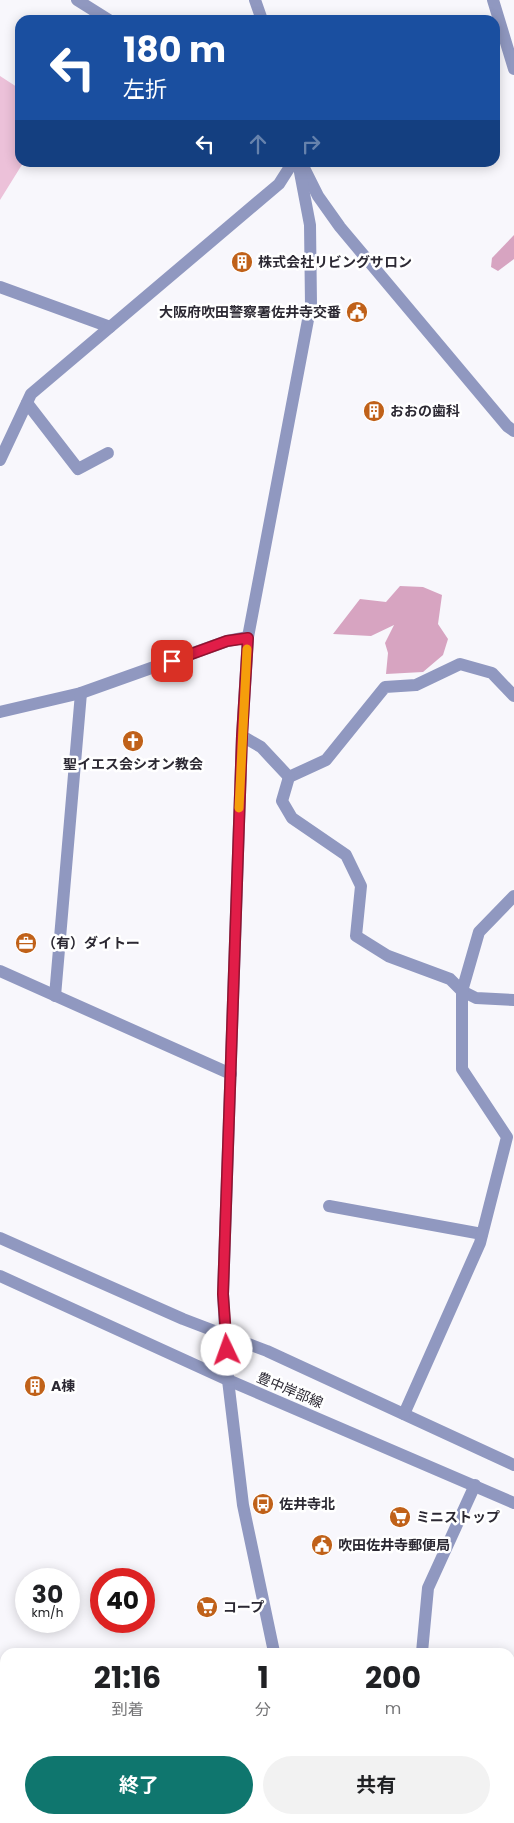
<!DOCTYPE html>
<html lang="ja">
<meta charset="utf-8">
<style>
:root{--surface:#fff;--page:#f2f2f2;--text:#202124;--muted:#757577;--accent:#0f766e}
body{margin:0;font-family:Poppins,"Noto Sans JP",sans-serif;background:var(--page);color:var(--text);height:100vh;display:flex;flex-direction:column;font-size:19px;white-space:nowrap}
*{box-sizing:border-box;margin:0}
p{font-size:16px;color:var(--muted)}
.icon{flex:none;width:28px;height:28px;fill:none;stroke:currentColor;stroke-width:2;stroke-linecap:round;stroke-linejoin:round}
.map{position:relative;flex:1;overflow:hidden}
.panel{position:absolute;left:0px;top:1648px;width:515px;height:176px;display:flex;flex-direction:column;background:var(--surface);border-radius:15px 15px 0 0;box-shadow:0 2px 12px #0003}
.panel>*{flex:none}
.top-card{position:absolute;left:15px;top:15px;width:485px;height:152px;border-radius:15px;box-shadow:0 2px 12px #0003;background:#1a4fa0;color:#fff;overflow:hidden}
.speed{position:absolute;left:15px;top:1568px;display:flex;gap:10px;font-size:25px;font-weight:700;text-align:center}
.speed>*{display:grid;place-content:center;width:65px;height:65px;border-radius:50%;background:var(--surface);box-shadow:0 2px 12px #0003;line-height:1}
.speed small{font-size:12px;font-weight:400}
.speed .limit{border:8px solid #d22;background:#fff;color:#111}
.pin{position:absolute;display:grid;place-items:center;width:42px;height:42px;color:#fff;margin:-21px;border-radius:10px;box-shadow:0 2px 8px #0006}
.me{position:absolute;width:55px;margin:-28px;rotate:357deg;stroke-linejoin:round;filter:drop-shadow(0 0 4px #0008)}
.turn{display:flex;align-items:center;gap:18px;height:105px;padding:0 25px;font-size:22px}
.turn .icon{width:65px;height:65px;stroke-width:2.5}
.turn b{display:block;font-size:35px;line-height:42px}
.lanes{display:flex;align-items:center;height:48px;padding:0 25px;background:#0003;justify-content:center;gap:25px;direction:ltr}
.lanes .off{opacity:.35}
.eta{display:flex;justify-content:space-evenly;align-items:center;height:85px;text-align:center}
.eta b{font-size:30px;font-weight:700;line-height:35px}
.action{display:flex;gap:10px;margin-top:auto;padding:10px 25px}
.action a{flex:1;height:58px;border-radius:30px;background:var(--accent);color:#fff;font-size:20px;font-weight:700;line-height:58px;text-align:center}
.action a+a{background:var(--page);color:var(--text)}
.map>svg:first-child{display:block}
.green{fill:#ecc1d9}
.forest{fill:#d7a4c1}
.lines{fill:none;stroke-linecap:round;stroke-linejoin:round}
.minor{stroke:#9098c0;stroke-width:12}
.route-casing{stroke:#92132f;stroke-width:12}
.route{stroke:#e11d48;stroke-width:9}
.slow{stroke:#f59e0b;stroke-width:9}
.labels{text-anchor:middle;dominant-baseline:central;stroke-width:5;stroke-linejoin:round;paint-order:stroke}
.poi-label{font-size:14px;font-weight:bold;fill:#2c2933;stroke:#fff;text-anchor:start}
.street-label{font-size:14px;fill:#2c2933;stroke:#fff}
</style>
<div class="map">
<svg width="514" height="1823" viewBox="0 0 514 1823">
<rect width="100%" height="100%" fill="#f8f7fc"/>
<path class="green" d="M 0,76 L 20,89 L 20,162 L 23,163 L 0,200 Z"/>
<g class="forest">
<path d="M 514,235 L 514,259 L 498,271 L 491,267 L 492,258 Z"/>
<path d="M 400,586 L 423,587 L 442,595 L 438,624 L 448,639 L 443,655 L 423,672 L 386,674 L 388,653 L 385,643 L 394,625 L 371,636 L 333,634 L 360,599 L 386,602 Z"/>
</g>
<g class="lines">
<g class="minor">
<path d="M 77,0 L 109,20"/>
<path d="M 255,0 L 262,20"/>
<path d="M 493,0 L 514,69"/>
<path d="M 304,168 L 318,196 L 340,227 L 507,426 L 514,431"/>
<path d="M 0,287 L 110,327"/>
<path d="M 27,403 L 78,469 L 108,453"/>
<path d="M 0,460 L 31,394 L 279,184 L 293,162"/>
<path d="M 514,696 L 492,673 L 460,664 L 416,685 L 385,687 L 326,760 L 289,777 L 282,801 L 292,818 L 346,855 L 361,886 L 356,936 L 388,956 L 450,979 L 462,991 L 476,998 L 514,1000"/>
<path d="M 0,712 L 81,693 L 227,641 L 248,637"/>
<path d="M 242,736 L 261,747 L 289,777"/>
<path d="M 0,971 L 231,1074"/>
<path d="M 55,996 L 81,693"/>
<path d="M 329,1206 L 482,1234"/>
<path d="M 0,1238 L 183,1319 L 267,1351 L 514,1465"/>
<path d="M 0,1276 L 228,1380 L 514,1503"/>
<path d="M 404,1414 L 480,1243 L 507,1137 L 462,1069 L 462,991 L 479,932 L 514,896"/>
<path d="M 274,1652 L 243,1505 L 228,1380 L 223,1294 L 242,736 L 248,637 L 311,304 L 310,225 L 298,162"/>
<path d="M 422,1652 L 428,1588 L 475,1485"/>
<path d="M 510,1789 L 514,1792"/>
<path d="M 306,1819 L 307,1823"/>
<path d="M 25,1823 L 40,1819"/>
<path d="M 395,1823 L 396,1819"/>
</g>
</g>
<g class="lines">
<g class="route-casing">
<path id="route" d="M 172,661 L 227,641 L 248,638 L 242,736 L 223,1294 L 227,1350"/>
</g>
<use href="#route" class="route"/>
<path class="slow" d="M 239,808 L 247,649"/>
</g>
<defs>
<g id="building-disc" transform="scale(1.125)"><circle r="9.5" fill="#c06119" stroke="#fff"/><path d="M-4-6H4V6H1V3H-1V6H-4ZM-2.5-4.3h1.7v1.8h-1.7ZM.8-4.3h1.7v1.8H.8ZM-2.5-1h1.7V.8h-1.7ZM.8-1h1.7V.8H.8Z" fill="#fff"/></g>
<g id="civic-disc" transform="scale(1.125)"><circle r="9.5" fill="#c06119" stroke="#fff"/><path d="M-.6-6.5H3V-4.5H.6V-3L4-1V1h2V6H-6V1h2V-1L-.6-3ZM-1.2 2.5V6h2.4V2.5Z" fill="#fff"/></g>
<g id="church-disc" transform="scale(1.125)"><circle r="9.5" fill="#c06119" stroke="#fff"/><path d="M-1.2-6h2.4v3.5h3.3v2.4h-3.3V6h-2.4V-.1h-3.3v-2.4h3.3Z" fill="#fff"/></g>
<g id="office-disc" transform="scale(1.125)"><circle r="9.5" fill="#c06119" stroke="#fff"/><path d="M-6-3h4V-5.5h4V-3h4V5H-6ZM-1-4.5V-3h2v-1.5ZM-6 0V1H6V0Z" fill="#fff"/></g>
<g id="bus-disc" transform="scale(1.125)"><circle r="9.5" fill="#c06119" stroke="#fff"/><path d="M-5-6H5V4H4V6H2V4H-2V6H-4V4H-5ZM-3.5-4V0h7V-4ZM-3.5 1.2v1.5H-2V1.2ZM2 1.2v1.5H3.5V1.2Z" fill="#fff"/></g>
<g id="supermarket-disc" transform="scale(1.125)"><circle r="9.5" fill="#c06119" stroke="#fff"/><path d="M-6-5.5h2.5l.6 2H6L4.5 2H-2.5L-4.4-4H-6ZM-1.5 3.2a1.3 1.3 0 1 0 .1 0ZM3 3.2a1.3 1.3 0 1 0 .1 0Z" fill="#fff"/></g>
</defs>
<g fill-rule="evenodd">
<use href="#building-disc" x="242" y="262"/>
<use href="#civic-disc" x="357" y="312"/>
<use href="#building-disc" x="374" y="411"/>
<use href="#church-disc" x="133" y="741"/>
<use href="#office-disc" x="26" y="943"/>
<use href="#building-disc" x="35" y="1386"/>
<use href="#bus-disc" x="263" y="1504"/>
<use href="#supermarket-disc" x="400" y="1517"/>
<use href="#civic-disc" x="322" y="1545"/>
<use href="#supermarket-disc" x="207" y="1607"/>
</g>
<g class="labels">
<g class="poi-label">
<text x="258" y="262">株式会社リビングサロン</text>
<text x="341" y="312" text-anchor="end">大阪府吹田警察署佐井寺交番</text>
<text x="390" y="411">おおの歯科</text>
<text x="133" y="764" text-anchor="middle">聖イエス会シオン教会</text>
<text x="42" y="943">（有）ダイトー</text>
<text x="51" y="1386">A棟</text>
<text x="279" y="1504">佐井寺北</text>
<text x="416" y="1517">ミニストップ</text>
<text x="338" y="1545">吹田佐井寺郵便局</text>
<text x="223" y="1607">コープ</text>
</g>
<g class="street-label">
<text transform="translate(290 1390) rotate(23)">豊中岸部線</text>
</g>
</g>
</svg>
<div class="speed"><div>30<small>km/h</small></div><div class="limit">40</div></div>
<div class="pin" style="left:172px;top:661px;background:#d93025"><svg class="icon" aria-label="arrive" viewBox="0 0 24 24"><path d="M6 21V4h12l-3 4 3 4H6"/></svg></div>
<svg class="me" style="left:227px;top:1350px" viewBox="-20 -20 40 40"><circle r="19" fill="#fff"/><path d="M0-13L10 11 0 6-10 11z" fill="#e11d48"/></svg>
<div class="top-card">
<div class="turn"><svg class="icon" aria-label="left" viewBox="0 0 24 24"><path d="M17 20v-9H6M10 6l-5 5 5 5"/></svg><div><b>180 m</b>左折</div></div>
<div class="lanes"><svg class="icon" aria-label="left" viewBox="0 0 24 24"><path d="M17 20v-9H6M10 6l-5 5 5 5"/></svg><svg class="icon off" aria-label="ahead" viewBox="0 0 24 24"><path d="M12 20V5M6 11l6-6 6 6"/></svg><svg class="icon off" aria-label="right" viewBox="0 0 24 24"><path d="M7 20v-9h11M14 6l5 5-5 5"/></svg></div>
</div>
<section class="panel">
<div class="eta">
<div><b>21:16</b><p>到着</p></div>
<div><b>1</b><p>分</p></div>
<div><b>200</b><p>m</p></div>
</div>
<div class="action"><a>終了</a><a>共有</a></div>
</section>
</div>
